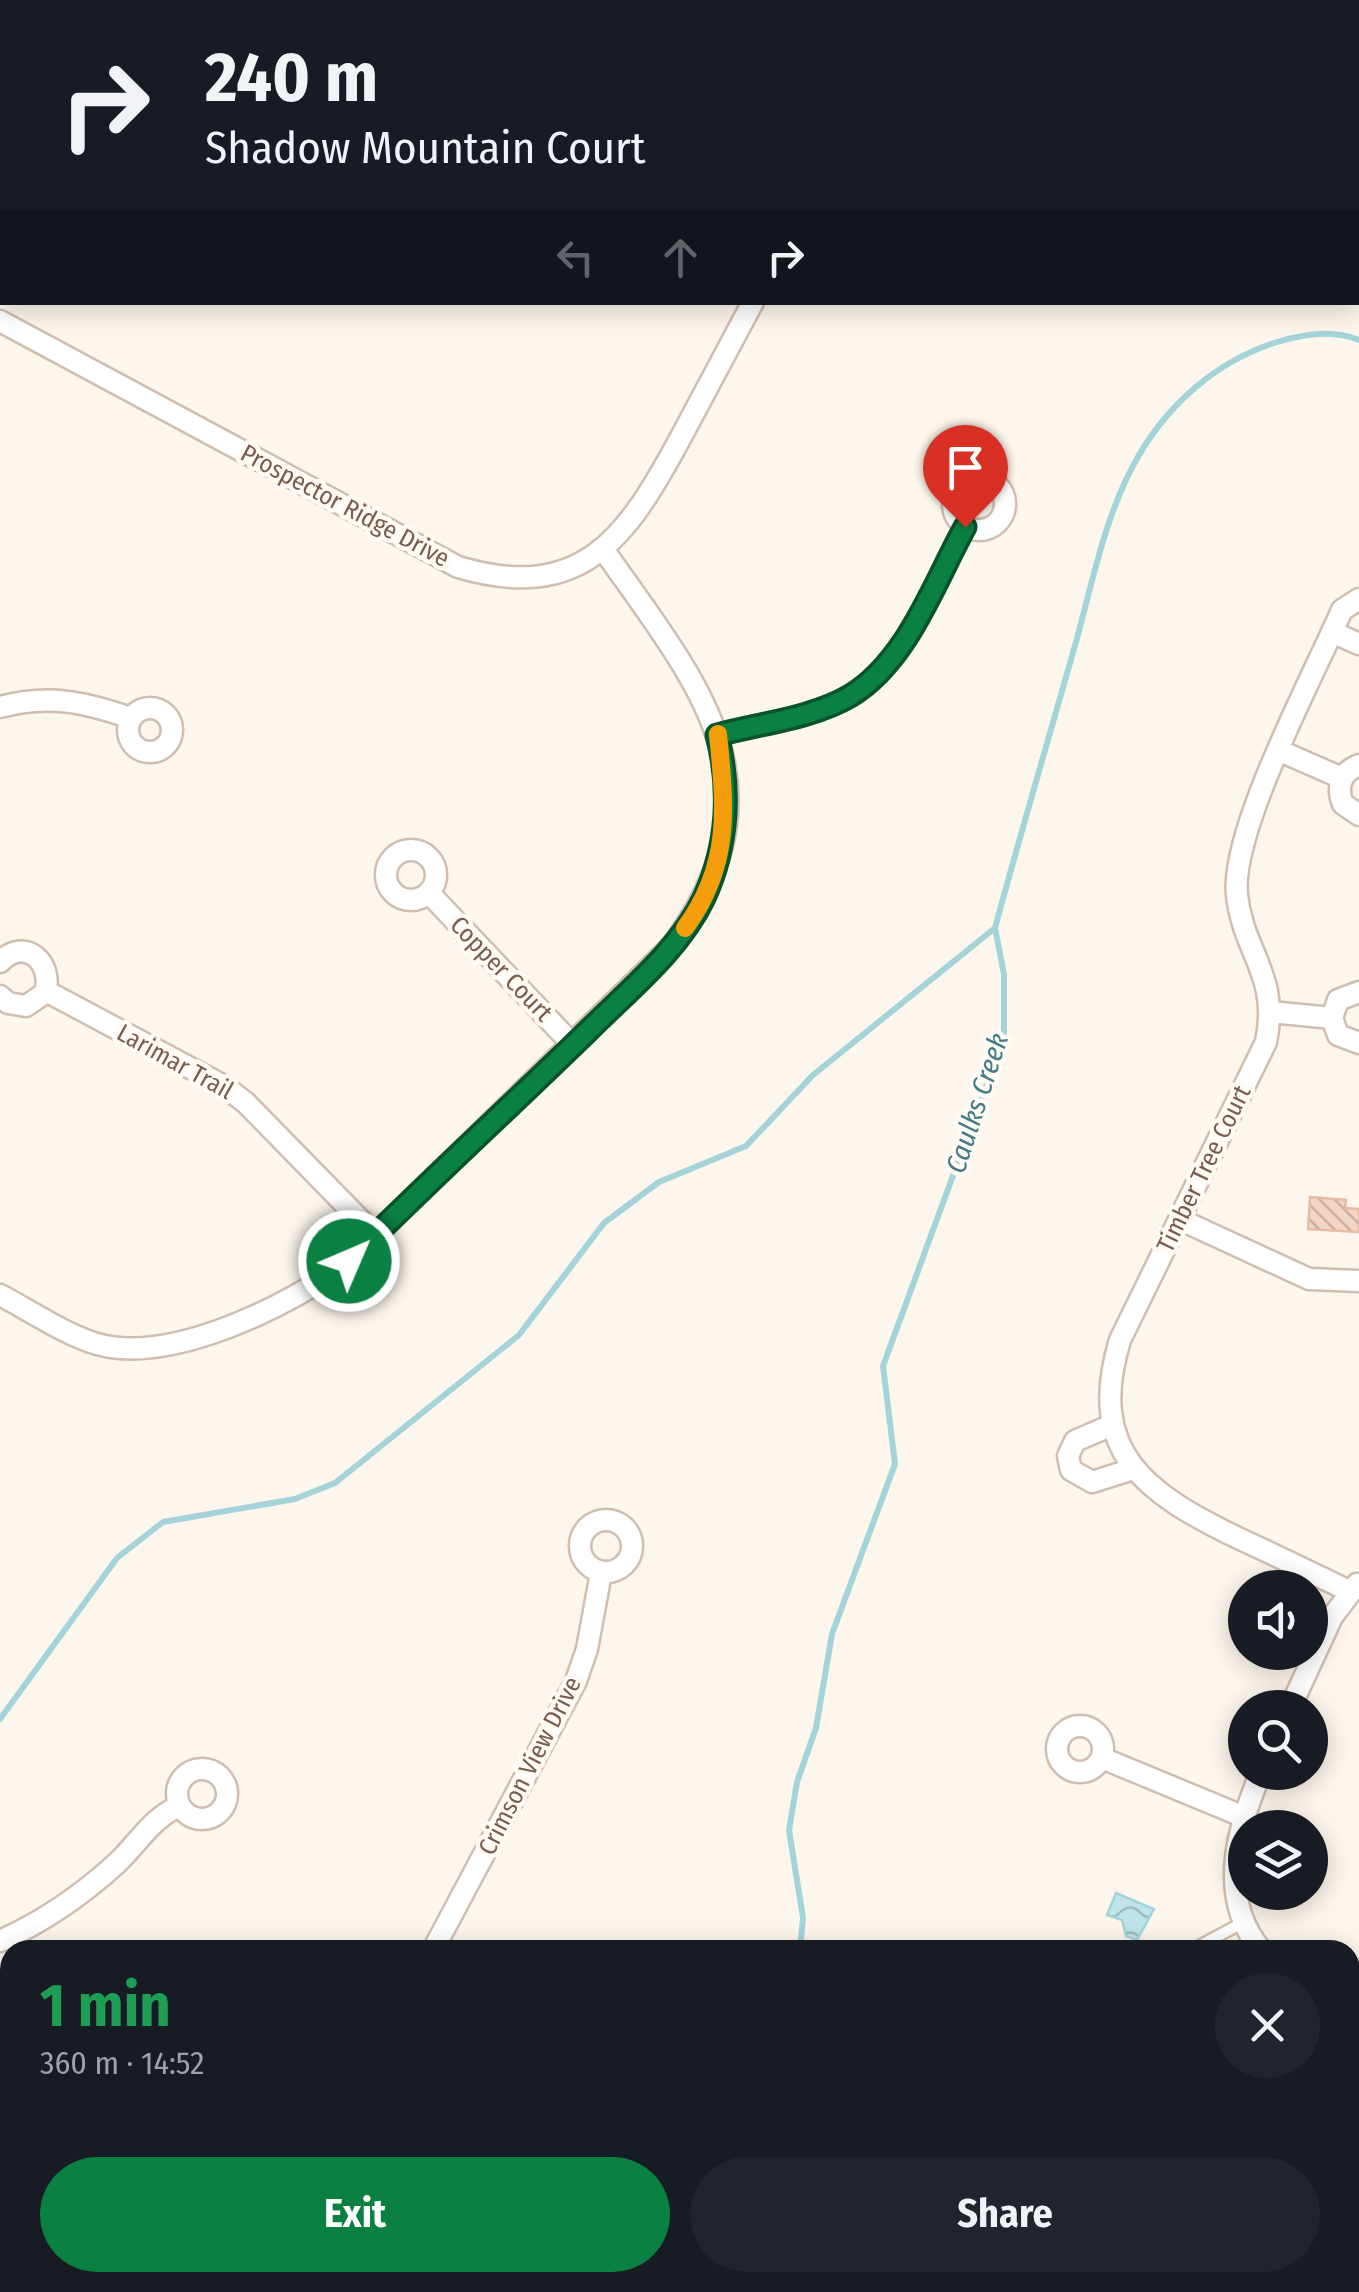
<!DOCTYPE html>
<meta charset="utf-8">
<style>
:root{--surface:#171b24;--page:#20242c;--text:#f1f3f6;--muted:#9ea1a6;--accent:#0b8043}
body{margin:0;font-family:"Fira Sans Condensed",sans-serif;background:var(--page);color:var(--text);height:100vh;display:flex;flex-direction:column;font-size:38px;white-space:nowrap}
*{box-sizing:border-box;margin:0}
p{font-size:32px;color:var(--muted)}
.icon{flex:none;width:55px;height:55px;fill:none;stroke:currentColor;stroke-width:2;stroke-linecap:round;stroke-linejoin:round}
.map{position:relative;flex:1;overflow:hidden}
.details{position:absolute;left:0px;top:1940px;width:1360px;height:352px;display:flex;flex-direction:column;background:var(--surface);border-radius:30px 30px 0 0;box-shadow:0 5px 25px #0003}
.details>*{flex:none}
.banner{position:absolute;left:0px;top:0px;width:1360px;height:305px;box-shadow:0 5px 25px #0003;background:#171b24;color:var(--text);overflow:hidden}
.buttons{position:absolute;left:1228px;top:1570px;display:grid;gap:20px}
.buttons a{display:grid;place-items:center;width:100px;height:100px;border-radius:50%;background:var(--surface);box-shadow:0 5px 25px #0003;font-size:50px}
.pin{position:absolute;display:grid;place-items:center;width:85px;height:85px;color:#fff;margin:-102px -42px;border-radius:50% 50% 50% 0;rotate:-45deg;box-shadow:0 0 10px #0007}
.pin .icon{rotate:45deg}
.me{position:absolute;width:110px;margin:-55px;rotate:45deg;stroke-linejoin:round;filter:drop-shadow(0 0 8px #0008)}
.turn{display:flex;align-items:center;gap:35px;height:210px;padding:0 40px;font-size:45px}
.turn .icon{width:130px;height:130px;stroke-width:2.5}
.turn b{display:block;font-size:70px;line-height:85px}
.lanes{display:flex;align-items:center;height:95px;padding:0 40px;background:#0003;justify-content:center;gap:50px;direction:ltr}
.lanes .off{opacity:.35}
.round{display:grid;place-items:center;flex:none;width:105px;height:105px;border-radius:52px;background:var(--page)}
.summary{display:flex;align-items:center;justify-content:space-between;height:170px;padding:0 40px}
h1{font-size:60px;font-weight:700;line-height:75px;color:#1e9e55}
.cta{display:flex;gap:20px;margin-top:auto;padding:20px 40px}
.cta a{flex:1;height:115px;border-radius:60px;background:var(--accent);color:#fff;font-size:40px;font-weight:700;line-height:115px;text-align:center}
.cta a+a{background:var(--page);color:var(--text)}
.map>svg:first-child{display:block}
.green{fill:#d8ecc9}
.water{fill:url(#water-waves);stroke:#a5d3da;stroke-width:2.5}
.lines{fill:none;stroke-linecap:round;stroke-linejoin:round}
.stream{stroke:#a5d3da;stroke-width:6}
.building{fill:url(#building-back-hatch);stroke:#e6bba3;stroke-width:2.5}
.lane-casing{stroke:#d1beb0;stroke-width:15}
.street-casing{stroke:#d1beb0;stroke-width:25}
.path{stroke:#d9b8a5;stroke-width:4;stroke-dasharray:2.5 8;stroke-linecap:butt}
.lane{stroke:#fff;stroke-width:10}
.street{stroke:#fff;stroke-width:20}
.route-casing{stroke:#07532c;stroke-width:25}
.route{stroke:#0b8043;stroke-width:18}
.slow{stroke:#f59e0b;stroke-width:18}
.labels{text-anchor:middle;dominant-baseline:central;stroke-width:9;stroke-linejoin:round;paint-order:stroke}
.street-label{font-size:25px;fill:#7a5c4d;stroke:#fffaf3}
.water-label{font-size:28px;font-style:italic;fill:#437c86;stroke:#fffaf3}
</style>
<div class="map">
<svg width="1359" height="2292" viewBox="0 0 1359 2292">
<defs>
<pattern id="water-waves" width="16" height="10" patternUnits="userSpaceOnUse" patternTransform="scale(2.5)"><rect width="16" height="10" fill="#bfe3e8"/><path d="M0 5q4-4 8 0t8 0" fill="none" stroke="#a0bbbe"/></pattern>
<pattern id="building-back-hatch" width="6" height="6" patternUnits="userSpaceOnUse" patternTransform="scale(2.5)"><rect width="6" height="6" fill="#f3d5c3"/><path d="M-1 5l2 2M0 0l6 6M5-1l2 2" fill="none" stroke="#cab0a1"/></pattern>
</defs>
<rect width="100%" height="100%" fill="#fdf6ec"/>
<path class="green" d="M 1135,2283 L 1134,2292 L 853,2292 L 853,2282 Z"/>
<path class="water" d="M 1116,1893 L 1154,1909 L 1137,1940 L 1126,1936 L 1122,1920 L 1107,1915 Z"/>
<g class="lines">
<g class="stream">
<path d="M 0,1719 L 117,1558 L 163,1522 L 295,1499 L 335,1483 L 519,1335 L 604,1223 L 659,1182 L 746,1146 L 813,1075 L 995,928"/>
<path d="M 800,1950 L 803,1918 L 789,1830 L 797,1782 L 816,1728 L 832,1634 L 895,1464 L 883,1366 L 1004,1037 L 1004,974 L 995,928 C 1021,832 1049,737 1076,642 C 1093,580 1106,511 1139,455 C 1170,402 1219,360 1277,342 C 1303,334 1334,329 1359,340"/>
<path d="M 716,2282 L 717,2292"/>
</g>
</g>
<path class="building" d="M 1310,1197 L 1346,1200 L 1345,1208 L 1359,1209 L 1359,1232 L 1308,1229 Z"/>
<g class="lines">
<g class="lane-casing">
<path id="lane" d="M 1192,1950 L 1242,1923"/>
</g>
<g class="street-casing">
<g id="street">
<path d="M 119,0 L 124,2"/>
<path d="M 915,2 L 917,0"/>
<path d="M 1323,2 L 1323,0"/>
<path d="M 0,321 L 458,567 C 583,604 627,537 681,437 C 705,392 729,347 753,302"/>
<circle cx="979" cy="504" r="26"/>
<path d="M 1332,632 L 1359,644"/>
<path d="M 0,707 C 49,694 84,702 131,718"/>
<circle cx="150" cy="730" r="22"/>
<path d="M 717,735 C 758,724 813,718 850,696 C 907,662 934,583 965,527"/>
<path d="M 1280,751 L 1342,778"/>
<path d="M 1359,765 C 1341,772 1336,787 1343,804 L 1359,815"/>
<circle cx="411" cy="875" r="25"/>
<path d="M 429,893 L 573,1045"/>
<path d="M 0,962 C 25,936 54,963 45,993 L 26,1006 L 8,1003 L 0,996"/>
<path d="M 46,991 L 224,1086 L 246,1103 L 375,1235"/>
<path d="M 1359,992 L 1338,1000 L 1332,1018 L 1338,1035 L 1359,1043"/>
<path d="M 1270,1012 L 1332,1018"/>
<path d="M 1181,1220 L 1309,1279 L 1359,1281"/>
<path d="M 0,1295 C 31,1311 64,1334 97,1344 C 170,1365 292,1305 349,1261 L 672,946 C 790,784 698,685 603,549"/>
<path d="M 1112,1425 L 1075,1441 L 1068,1456 L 1071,1470 L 1092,1482 L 1133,1469"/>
<circle cx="606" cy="1546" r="26"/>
<path d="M 1349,1591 C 1312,1573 1275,1555 1238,1538 C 1145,1493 1086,1452 1120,1340 L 1266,1042 C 1280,975 1243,953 1237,895 C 1230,831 1314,675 1342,610 L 1359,599"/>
<path d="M 1290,1708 L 1332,1617 L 1357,1584"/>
<circle cx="1080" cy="1749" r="23"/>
<path d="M 1102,1758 L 1242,1816"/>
<circle cx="202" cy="1794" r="25"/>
<path d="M 0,1941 C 43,1922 82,1895 117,1863 C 139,1842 151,1819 179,1806"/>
<path d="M 433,1950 L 576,1681 L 587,1649 L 601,1573"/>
<path d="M 1261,1950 C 1217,1897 1237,1829 1261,1772"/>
<path d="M 1350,2009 L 1359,2013"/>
<path d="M 0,2260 L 10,2265"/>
<path d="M 43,2282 L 62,2292"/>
<path d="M 1289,2282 L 1290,2292"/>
<path d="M 235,2292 L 241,2282"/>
</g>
</g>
<g class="path">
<path d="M 1350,2211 L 1359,2216"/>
<path d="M 1221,2282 L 1229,2292"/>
</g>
<use href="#lane" class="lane"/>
<use href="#street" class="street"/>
</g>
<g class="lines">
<g class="route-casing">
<path id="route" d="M 349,1261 C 428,1182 510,1107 590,1029 C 630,989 679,950 704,898 C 728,846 731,789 717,735 C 758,724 813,718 850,696 C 907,662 934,583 965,527"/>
</g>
<use href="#route" class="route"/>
<path class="slow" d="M 685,928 C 732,864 725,806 718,734"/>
</g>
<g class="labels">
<g class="street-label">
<text transform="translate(345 506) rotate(28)">Prospector Ridge Drive</text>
<text transform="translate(501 969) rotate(46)">Copper Court</text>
<text transform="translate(175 1062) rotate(29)">Larimar Trail</text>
<text transform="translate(1204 1169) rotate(-64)">Timber Tree Court</text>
<text transform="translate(530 1766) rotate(-63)">Crimson View Drive</text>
</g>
<g class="water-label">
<text transform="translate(977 1103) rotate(-72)">Caulks Creek</text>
</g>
</g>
</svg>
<div class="buttons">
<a><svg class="icon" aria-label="sound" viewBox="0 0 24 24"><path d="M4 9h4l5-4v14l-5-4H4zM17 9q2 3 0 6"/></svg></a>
<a><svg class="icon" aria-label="search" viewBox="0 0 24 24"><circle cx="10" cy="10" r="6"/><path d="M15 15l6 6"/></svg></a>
<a><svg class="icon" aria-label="layers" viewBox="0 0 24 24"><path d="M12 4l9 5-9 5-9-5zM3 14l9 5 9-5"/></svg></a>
</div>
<div class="pin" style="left:965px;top:527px;background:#d93025"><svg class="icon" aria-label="arrive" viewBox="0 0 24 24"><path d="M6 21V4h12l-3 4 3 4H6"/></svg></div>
<svg class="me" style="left:349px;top:1261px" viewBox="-20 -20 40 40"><circle r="17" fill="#0b8043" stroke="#fff" stroke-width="3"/><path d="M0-11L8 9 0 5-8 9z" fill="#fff"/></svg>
<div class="banner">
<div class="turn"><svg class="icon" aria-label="right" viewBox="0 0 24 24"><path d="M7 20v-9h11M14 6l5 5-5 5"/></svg><div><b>240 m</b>Shadow Mountain Court</div></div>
<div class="lanes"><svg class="icon off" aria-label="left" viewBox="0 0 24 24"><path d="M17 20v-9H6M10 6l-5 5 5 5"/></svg><svg class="icon off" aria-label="ahead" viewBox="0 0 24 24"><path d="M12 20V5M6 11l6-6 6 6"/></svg><svg class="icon" aria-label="right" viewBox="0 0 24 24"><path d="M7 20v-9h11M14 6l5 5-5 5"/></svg></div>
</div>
<section class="details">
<div class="summary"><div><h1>1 min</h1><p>360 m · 14:52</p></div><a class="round"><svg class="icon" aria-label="close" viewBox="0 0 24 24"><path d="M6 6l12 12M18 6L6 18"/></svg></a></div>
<div class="cta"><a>Exit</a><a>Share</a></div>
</section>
</div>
